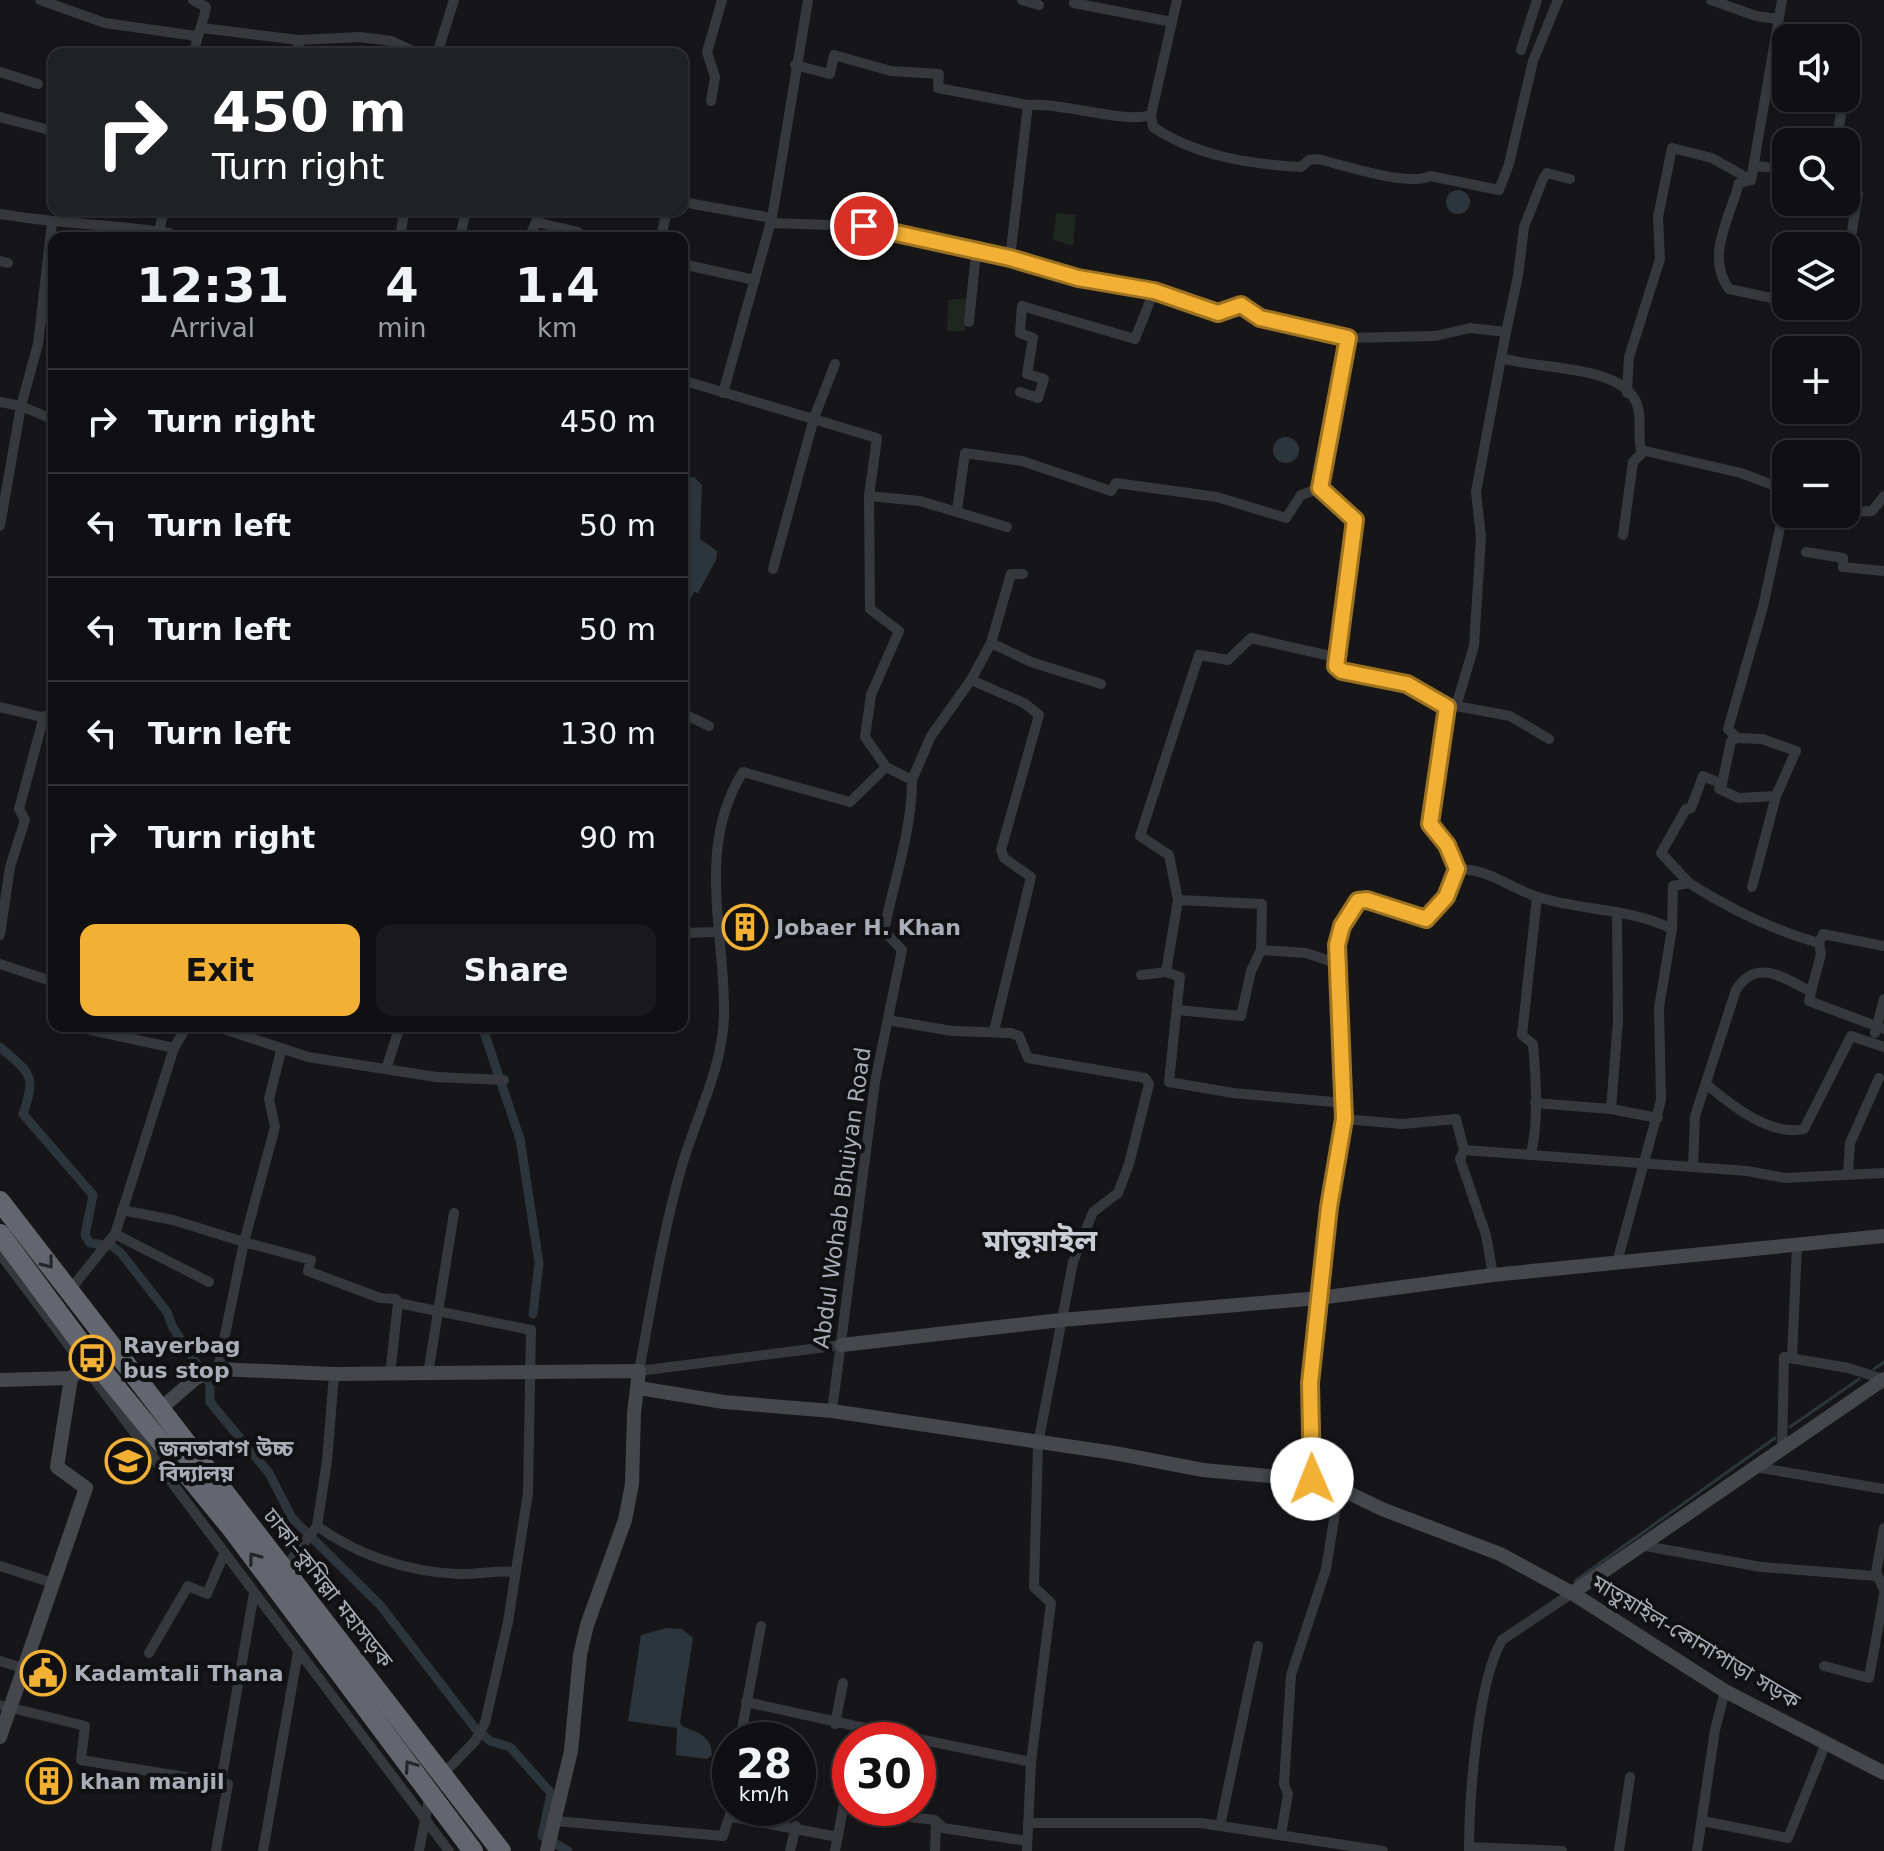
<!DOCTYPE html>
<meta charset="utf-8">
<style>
:root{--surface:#101012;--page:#19191b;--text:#f1f3f6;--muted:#9c9d9f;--line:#303032;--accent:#f2b134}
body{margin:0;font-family:"DejaVu Sans","Noto Sans Bengali",sans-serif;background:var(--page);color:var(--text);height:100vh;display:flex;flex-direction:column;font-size:30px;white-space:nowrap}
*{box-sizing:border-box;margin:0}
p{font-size:26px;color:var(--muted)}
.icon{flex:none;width:44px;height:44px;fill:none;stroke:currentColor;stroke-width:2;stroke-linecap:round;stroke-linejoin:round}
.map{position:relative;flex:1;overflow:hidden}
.panel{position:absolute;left:48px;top:232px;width:640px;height:800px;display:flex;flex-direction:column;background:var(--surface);border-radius:16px;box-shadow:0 2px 6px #0004,0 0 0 2px var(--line)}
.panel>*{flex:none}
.top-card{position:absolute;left:48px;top:48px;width:640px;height:168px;border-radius:16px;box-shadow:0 2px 6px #0004,0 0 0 2px var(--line);background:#202124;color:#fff;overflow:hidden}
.buttons{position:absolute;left:1772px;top:24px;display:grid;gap:16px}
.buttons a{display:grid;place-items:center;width:88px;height:88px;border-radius:16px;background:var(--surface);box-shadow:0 2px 6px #0004,0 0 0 2px var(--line);font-size:40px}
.speed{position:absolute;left:712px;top:1722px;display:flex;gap:16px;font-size:40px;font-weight:700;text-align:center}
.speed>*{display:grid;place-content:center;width:104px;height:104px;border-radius:50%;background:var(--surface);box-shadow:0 2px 6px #0004,0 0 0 2px var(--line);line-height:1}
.speed small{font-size:20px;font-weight:400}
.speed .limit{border:12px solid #d22;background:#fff;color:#111}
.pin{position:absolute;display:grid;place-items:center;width:68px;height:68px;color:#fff;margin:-34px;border:4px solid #fff;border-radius:50%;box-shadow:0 2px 8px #0007}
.me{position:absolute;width:88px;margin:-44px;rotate:359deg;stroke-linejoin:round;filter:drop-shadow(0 0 6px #0008)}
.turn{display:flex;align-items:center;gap:28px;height:168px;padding:0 32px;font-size:36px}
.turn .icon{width:104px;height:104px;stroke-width:2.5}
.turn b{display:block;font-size:56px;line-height:68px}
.eta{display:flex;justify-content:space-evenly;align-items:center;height:136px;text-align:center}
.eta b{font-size:48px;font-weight:600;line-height:56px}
.primary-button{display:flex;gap:16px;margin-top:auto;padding:16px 32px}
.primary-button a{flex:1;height:92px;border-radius:16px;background:var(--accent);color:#111;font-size:32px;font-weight:600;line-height:92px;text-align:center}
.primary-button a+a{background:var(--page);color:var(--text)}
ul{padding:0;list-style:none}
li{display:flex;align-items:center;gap:24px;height:104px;padding:0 32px;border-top:2px solid var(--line)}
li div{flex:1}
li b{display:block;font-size:30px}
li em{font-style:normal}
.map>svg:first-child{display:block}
.green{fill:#1e261f}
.water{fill:#2c353c}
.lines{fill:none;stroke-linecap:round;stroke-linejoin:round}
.stream{stroke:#2c353c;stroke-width:3}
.canal{stroke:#2c353c;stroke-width:9}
.street{stroke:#37383d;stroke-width:10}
.secondary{stroke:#45474d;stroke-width:14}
.highway{stroke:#63666e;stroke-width:20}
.oneway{stroke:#26262a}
.route-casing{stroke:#9d7322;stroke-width:20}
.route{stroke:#f2b134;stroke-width:14}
.labels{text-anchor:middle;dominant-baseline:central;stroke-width:8;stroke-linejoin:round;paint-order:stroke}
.poi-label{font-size:22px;font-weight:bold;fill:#a8adb8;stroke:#111113;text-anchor:start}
.street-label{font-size:22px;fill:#a8adb8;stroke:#111113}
.district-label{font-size:30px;font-weight:bold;fill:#c9ccd4;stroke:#111113}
</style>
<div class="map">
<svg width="1884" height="1851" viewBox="0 0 1884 1851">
<rect width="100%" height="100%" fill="#161618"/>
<g class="green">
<path d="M 1056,213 L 1076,215 L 1073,246 L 1053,240 Z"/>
<path d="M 966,298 L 965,331 L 947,331 L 948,300 Z"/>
</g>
<g class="water">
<circle cx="1458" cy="202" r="12"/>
<circle cx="1286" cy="450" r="13"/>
<path d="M 694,477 L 702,485 L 700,539 L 717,551 L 716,560 L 698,593 L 694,592 L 689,603 L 682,604 L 682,478 Z"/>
<path d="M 667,1628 L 682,1629 L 693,1638 L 680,1722 L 682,1726 C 697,1733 711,1734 712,1755 L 707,1759 L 676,1755 L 677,1728 L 628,1721 L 641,1635 Z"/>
</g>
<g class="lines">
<g class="stream">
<path d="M 1874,1369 L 1884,1362"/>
<path d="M 1790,1427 L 1859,1379"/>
<path d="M 1575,1581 L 1775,1438"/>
</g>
<g class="canal">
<path d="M 482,1026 L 520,1139 L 539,1263 L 533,1314"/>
<path d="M 0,1047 C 30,1074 37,1073 23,1114 L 93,1195 L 85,1235 L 90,1243 L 112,1246 L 121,1253 L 167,1312 L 172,1326 L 210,1384 L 210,1402 L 269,1473 L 292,1518 L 380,1605 L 475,1728 L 490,1741 L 510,1747 L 551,1793 L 542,1836 L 568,1851"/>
</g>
<g class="street">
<path d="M 40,0 L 105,23 L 196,36"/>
<path d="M 193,0 L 206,7 C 203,25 196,37 194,54"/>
<path d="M 1022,0 L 1039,5"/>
<path d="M 1177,0 L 1151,115 L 1153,127 C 1196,156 1249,164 1301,167 L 1309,160 L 1318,159 C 1343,165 1408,187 1430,176 L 1499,190 L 1509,164 L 1533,61 L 1558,0"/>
<path d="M 1711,0 L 1756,16 L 1777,19"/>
<path d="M 1074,3 L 1172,22"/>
<path d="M 202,28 L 299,40 L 360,37 L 391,41 L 420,54"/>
<path d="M 1521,50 L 1537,0"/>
<path d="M 298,54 L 299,40"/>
<path d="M 437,54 L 454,0"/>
<path d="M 1773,62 L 1786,63"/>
<path d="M 795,65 L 830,74 L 834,55 L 891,71 L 939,74 L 938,88 L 1028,105"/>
<path d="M 0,72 L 38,84"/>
<path d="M 1846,78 L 1850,78 L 1846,90"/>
<path d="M 711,101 L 715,77 L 707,52 L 722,0"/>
<path d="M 0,117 L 53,131"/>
<path d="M 1836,142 L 1844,98"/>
<path d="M 1753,171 L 1756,166 L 1786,169"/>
<path d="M 1751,180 L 1739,183 C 1730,218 1705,256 1729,289 L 1786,301"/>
<path d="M 1846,187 L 1858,194 L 1846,268"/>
<path d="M 682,202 L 772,218"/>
<path d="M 398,210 L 404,212 L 400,238"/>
<path d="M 0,214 C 57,224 112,224 169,233 L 168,238"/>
<path d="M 770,223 L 864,226 L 1010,258 L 1078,278 L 1154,291 L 1218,313 L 1241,305 L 1260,318 L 1348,338"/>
<path d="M 159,231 L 164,210"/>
<path d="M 460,238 L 466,210"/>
<path d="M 529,238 L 536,222 L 578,232"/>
<path d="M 661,238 L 667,210"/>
<path d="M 1010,258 L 1028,105 C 1063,102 1124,124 1151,115"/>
<path d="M 0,261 L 8,263"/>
<path d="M 682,264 L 755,280"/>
<path d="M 1808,306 L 1821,309 L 1845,306"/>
<path d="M 969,322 L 976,253"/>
<path d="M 1506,332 L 1518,276 L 1524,227 L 1543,179 L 1547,173 L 1570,179"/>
<path d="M 682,380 L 877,438 L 869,496 L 870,609 L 899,631 L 871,695 L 865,737 L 886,767 L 912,780 C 912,831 894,880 884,931 L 902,950 L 875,1082 L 832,1411"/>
<path d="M 1020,392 L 1038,398 L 1044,379 L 1027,374 L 1033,338 L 1020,333 L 1022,306 L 1135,339 L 1154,291"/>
<path d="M 723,393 L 772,218 L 808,0"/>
<path d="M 1627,393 L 1629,357 L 1660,259 L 1658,217 L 1672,148 L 1712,158 L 1751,180 L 1782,0"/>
<path d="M 0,402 L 21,406 L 54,420"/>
<path d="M 869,496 L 920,501 L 1007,527"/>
<path d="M 957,510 L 965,453 L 1022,461 L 1111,491 L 1116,483 L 1217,497 L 1286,518 L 1301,495 L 1320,488"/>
<path d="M 1846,512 L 1872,511 L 1884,496"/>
<path d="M 0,526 L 21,406 L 38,344 L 52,223"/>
<path d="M 1623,535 L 1633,462 L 1644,451"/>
<path d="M 1806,552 L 1843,558 L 1843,567 L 1884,571"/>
<path d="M 773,569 L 814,418 L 835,364"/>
<path d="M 991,643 L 1031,662 L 1101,684"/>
<path d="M 971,680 L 1024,703 L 1039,715 L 1001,850 L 1004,858 L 1031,877 L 994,1031"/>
<path d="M 1456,706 L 1510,716 L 1549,739"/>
<path d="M 0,707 L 54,720"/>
<path d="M 1447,707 L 1456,706 L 1474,646 L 1481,537 L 1476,492 L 1501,358"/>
<path d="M 682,713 L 709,726"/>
<path d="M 1737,738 L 1762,739 L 1796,751 L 1776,796 L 1752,887"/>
<path d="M 912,780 L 931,736 L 971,680 L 991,643 L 1011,574 L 1023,574"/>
<path d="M 1722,784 L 1719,789 L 1739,798 L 1776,796"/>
<path d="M 1457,869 L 1447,845 L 1430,824 L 1447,707 L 1393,679 L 1342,671 L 1336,666 L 1355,520 L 1320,488 L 1348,338 L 1435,336 L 1470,328 L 1506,332 L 1501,358 C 1537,369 1617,365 1635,400 C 1643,414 1637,434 1641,450 L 1741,473 L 1786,490"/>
<path d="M 1689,883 L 1661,853 L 1686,809 L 1691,808 L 1703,776 L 1722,784 L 1731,741 L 1737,738 L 1728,729 L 1763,607 L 1786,500"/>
<path d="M 1178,900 L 1262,904 L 1261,950 L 1306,953 L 1336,963"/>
<path d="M 682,933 L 718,932"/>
<path d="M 0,935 L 10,867 L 25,820 L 19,809 L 44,716"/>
<path d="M 0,964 L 54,982"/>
<path d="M 1166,972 L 1178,900 L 1169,855 L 1140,836 L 1199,655 L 1228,660 L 1251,638 L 1335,657"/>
<path d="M 1141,975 L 1166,972 L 1180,977 L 1169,1082 L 1233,1093 L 1344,1103"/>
<path d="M 1811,992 L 1821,954 L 1819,943"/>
<path d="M 1177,1010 L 1241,1016 L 1251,971 L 1261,950"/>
<path d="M 888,1020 L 952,1031 L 1011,1033 L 1019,1036 L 1028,1058 L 1145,1078 L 1149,1084 L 1129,1164 L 1118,1193 L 1093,1212 L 1073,1262 L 1038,1444 L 1034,1587 L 1051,1603 L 1031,1762 L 1027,1851"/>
<path d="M 73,1026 L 174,1048"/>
<path d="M 215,1026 L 308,1057 L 436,1077 L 504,1080"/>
<path d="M 1875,1033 L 1884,999"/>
<path d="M 386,1069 L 400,1026"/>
<path d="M 1706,1084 C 1731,1105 1771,1137 1804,1129 L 1851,1036 L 1884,1047"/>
<path d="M 1535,1103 L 1611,1109 L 1658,1118"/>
<path d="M 1611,1109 L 1618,1020 L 1617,913"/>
<path d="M 1344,1119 L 1402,1124 L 1456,1119 L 1464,1150 L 1747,1171 L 1785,1178 L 1884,1173"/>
<path d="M 1464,1150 L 1460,1159 L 1486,1235 L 1493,1275"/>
<path d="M 1531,1154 C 1539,1119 1536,1080 1533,1044 L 1522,1035 L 1537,897"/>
<path d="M 1693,1167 L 1695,1116 L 1736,990 C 1756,957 1785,978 1811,992 L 1809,1001 L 1884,1029"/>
<path d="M 1848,1174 L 1850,1143 L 1879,1078"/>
<path d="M 122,1210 L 173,1220 L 244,1242 L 275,1127 L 269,1099 L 281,1051"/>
<path d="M 115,1234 L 209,1282"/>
<path d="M 0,1254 L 449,1851"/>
<path d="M 1617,1262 L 1661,1100 L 1659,1008 L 1672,929"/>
<path d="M 69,1291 L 115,1234 L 174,1048 L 187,1026"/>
<path d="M 842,1345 L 639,1371 C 652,1301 663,1230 683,1162 C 698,1113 722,1068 724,1017 C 726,935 695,847 743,772 L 850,802 L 886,767"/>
<path d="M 1792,1358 L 1797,1245"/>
<path d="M 218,1369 L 244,1242 L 311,1260 L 308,1271 L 380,1298 L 396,1299 L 398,1303 L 531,1330 L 528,1493 L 508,1622 L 485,1723 L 475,1741 L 450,1767"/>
<path d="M 390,1374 L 398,1303"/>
<path d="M 428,1374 L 454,1213"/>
<path d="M 1782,1450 L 1784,1357 L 1848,1368 L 1883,1379"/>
<path d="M 1755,1467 L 1884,1489"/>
<path d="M 1312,1479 L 1310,1383 L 1329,1207 L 1344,1119 L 1342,1019 L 1336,963 L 1342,926 L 1358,901 L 1367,900 L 1426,919 L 1446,897 L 1457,869 C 1490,869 1509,888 1538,897 C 1582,911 1630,908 1672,929 L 1673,886 L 1689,883 C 1730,909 1772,930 1819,943 L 1823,934 L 1884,946"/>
<path d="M 317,1526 C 357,1555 408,1572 458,1574 C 478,1575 495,1570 515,1572"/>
<path d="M 1884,1528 L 1876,1572 L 1884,1590"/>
<path d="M 1640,1545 L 1761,1567 L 1876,1576"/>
<path d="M 291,1560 L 317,1526 L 327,1461 L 334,1374"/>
<path d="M 0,1566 L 53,1583"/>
<path d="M 149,1653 L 188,1586 L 207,1594 L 224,1554"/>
<path d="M 0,1661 L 23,1668"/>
<path d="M 1824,1666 L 1869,1678 L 1884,1595"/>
<path d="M 746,1702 L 865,1728 L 862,1740"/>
<path d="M 0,1705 L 85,1726 L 81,1760 L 228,1784 L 216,1851"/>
<path d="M 835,1724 L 843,1683"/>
<path d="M 865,1728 L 1031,1762"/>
<path d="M 740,1740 L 761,1626"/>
<path d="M 221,1782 L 254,1593"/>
<path d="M 850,1783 L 843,1809 L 935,1820 L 943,1828 L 1027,1841"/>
<path d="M 732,1817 L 838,1837"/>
<path d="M 555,1821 L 723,1836 L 732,1808"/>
<path d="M 1703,1821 L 1788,1838 L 1826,1743"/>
<path d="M 1028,1823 L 1201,1823 L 1383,1851"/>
<path d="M 1220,1826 L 1258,1646"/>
<path d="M 1281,1835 L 1288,1794 L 1284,1784 L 1291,1675 L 1326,1569 L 1339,1489"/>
<path d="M 1469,1847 L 1562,1851"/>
<path d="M 263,1851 L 298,1652"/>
<path d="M 419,1851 L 430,1794"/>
<path d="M 790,1851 L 796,1826"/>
<path d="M 835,1851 L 843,1809"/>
<path d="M 935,1851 L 936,1822"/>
<path d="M 1469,1851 C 1469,1800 1477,1683 1502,1640 L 1572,1593"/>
<path d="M 1619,1851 L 1630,1777"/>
<path d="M 1697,1851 L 1715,1730 L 1725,1691"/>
</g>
<g class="secondary">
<path d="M 842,1345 L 1061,1320 L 1319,1298 L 1493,1275 L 1884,1236"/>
<path d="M 0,1380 L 71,1378 L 92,1358"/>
<path d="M 639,1388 L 724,1402 L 832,1411 L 1114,1453 L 1203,1470 L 1324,1481 L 1382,1509 L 1500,1554 L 1572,1593 L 1725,1691 L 1884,1773"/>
<path d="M 166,1404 L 196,1378 L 218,1369 L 334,1374 L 639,1371 L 634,1413 L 632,1484 L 625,1520 L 587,1625 L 580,1655 L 571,1751 L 547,1851"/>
<path d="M 1572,1593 L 1884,1379"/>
<path d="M 0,1737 L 86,1488 L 57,1467 L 71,1378"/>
</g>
<g class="highway">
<path d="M 0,1201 L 501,1851"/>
<path d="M 0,1234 L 92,1358 L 232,1529 L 473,1851"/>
</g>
</g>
<defs><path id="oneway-chevron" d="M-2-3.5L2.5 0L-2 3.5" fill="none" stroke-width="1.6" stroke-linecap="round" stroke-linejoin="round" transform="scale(2)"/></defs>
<g class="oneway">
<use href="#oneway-chevron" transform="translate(48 1263) rotate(52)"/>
<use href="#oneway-chevron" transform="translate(254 1558) rotate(-127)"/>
<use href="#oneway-chevron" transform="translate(410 1766) rotate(-125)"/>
</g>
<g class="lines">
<g class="route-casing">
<path id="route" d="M 864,226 L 1010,258 L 1078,278 L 1154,291 L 1218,313 L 1241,305 L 1260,318 L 1348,338 L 1320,488 L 1355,520 L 1336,666 L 1342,671 L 1407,684 L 1447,707 L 1430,824 L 1447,845 L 1457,869 L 1446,897 L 1426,919 L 1367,900 L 1358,901 L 1342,926 L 1337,945 L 1344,1119 L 1329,1207 L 1310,1383 L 1312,1479"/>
</g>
<use href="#route" class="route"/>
</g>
<defs>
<g id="building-ring" transform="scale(2.3)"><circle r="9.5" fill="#111113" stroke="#f2b134" stroke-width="1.5"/><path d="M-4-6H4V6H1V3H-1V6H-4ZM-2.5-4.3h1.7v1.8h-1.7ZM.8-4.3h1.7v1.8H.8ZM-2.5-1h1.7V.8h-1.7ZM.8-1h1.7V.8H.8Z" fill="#f2b134"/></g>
<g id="bus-ring" transform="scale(2.3)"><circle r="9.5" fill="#111113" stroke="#f2b134" stroke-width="1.5"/><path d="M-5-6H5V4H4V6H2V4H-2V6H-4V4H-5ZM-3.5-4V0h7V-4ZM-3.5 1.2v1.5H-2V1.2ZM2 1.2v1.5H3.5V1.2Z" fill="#f2b134"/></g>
<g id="school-ring" transform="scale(2.3)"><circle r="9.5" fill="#111113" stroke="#f2b134" stroke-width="1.5"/><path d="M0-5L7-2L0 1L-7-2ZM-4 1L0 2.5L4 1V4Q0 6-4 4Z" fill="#f2b134"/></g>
<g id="civic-ring" transform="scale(2.3)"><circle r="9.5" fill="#111113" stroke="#f2b134" stroke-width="1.5"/><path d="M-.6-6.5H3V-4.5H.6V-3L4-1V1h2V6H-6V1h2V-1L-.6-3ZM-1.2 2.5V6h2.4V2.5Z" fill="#f2b134"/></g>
</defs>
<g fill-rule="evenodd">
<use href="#building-ring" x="745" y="927"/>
<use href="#bus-ring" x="92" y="1358"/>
<use href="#school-ring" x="128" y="1461"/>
<use href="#civic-ring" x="43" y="1673"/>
<use href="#building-ring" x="49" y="1781"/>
</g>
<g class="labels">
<g class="poi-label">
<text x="776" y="927">Jobaer H. Khan</text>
<text x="123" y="1345">Rayerbag<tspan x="123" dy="25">bus stop</tspan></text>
<text x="159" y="1448">জনতাবাগ উচ্চ<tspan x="159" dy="25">বিদ্যালয়</tspan></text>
<text x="74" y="1673">Kadamtali Thana</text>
<text x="80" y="1781">khan manjil</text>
</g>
<g class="street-label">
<text transform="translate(842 1198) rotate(-82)">Abdul Wohab Bhuiyan Road</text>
<text transform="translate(328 1588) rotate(52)">ঢাকা–কুমিল্লা মহাসড়ক</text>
<text transform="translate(1696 1642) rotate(31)">মাতুয়াইল-কোনাপাড়া সড়ক</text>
</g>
<g class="district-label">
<text x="1040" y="1240">মাতুয়াইল</text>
</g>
</g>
</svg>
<div class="buttons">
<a><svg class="icon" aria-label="sound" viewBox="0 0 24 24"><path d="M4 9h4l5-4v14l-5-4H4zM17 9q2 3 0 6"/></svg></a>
<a><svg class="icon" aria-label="search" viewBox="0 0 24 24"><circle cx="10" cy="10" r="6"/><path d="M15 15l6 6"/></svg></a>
<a><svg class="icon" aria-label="layers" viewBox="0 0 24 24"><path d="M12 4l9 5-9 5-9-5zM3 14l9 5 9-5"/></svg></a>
<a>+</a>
<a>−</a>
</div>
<div class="speed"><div>28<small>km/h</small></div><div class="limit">30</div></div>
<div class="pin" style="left:864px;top:226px;background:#d93025"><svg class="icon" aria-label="arrive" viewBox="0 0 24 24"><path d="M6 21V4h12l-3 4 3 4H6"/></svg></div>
<svg class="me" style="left:1312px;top:1479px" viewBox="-20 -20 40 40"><circle r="19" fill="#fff"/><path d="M0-13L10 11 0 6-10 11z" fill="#f2b134"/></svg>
<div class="top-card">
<div class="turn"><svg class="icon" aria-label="right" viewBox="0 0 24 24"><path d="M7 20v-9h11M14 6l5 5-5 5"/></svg><div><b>450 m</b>Turn right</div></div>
</div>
<section class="panel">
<div class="eta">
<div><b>12:31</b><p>Arrival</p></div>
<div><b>4</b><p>min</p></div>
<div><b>1.4</b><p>km</p></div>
</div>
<ul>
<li><svg class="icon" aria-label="right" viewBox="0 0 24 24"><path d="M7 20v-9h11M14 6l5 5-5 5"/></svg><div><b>Turn right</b></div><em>450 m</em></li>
<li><svg class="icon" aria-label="left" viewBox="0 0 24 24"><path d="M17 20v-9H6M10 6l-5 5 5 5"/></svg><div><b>Turn left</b></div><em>50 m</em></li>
<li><svg class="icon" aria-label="left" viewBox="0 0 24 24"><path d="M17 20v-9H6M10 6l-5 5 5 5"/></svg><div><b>Turn left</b></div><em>50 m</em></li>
<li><svg class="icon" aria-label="left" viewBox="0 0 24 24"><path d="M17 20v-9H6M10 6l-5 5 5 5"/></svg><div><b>Turn left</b></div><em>130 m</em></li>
<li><svg class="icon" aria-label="right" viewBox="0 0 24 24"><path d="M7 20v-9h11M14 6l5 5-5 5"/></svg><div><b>Turn right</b></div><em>90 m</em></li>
</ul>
<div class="primary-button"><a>Exit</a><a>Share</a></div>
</section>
</div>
